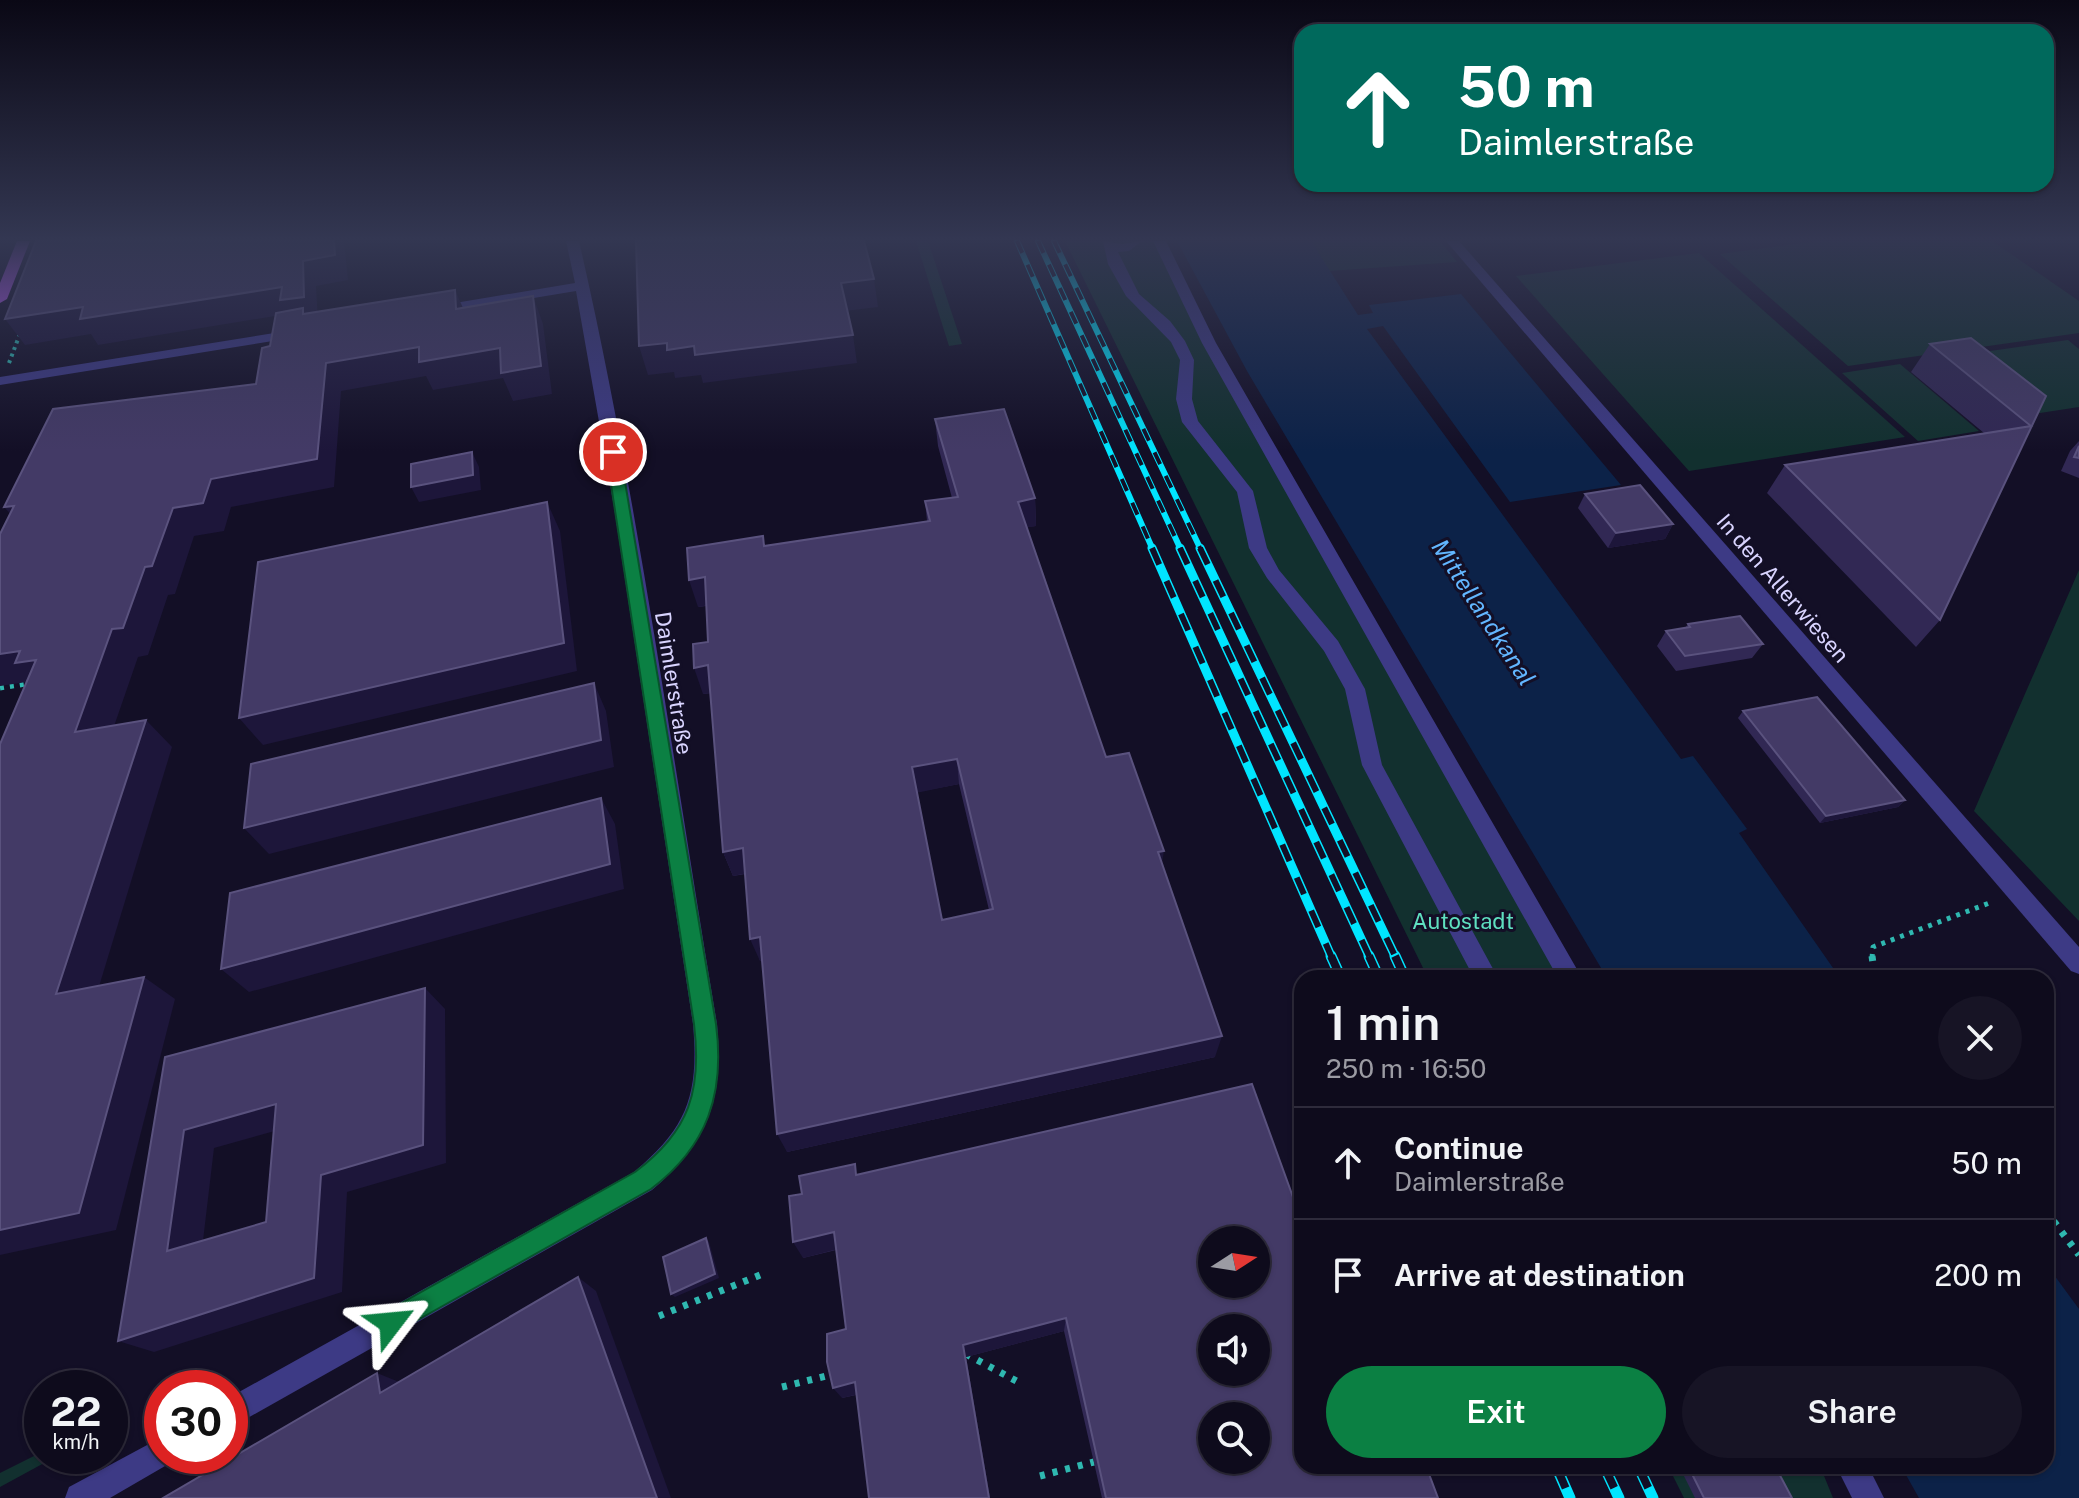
<!DOCTYPE html>
<meta charset="utf-8">
<style>
:root{--surface:#0e0b1c;--page:#171425;--text:#f1f3f6;--muted:#9b9ba3;--line:#2e2b3b;--accent:#0b8043}
body{margin:0;font-family:"Public Sans",sans-serif;background:var(--page);color:var(--text);height:100vh;display:flex;flex-direction:column;font-size:30px;white-space:nowrap}
*{box-sizing:border-box;margin:0}
p{font-size:26px;color:var(--muted)}
.icon{flex:none;width:44px;height:44px;fill:none;stroke:currentColor;stroke-width:2;stroke-linecap:round;stroke-linejoin:round}
.map{position:relative;flex:1;overflow:hidden}
.sheet{position:absolute;left:1294px;top:970px;width:760px;height:504px;display:flex;flex-direction:column;background:var(--surface);border-radius:24px;box-shadow:0 2px 6px #0004,0 0 0 2px var(--line)}
.sheet>*{flex:none}
.guide{position:absolute;left:1294px;top:24px;width:760px;height:168px;border-radius:24px;box-shadow:0 2px 6px #0004,0 0 0 2px var(--line);background:#00695c;color:#fff;overflow:hidden}
.needle{width:52px;rotate:78deg}
.fabs{position:absolute;left:1198px;top:1226px;display:grid;gap:16px}
.fabs a{display:grid;place-items:center;width:72px;height:72px;border-radius:50%;background:var(--surface);box-shadow:0 2px 6px #0004,0 0 0 2px var(--line);font-size:40px}
.speed{position:absolute;left:24px;top:1370px;display:flex;gap:16px;font-size:40px;font-weight:700;text-align:center}
.speed>*{display:grid;place-content:center;width:104px;height:104px;border-radius:50%;background:var(--surface);box-shadow:0 2px 6px #0004,0 0 0 2px var(--line);line-height:1}
.speed small{font-size:20px;font-weight:400}
.speed .limit{border:12px solid #d22;background:#fff;color:#111}
.pin{position:absolute;display:grid;place-items:center;width:68px;height:68px;color:#fff;margin:-34px;border:4px solid #fff;border-radius:50%;box-shadow:0 2px 8px #0007}
.me{position:absolute;width:88px;margin:-44px;rotate:61deg;stroke-linejoin:round;filter:drop-shadow(0 0 6px #0008)}
.turn{display:flex;align-items:center;gap:28px;height:168px;padding:0 32px;font-size:36px}
.turn .icon{width:104px;height:104px;stroke-width:2.5}
.turn b{display:block;font-size:56px;line-height:68px}
.round{display:grid;place-items:center;flex:none;width:84px;height:84px;border-radius:42px;background:var(--page)}
.summary{display:flex;align-items:center;justify-content:space-between;height:136px;padding:0 32px}
h1{font-size:48px;font-weight:600;line-height:60px}
.cta{display:flex;gap:16px;margin-top:auto;padding:16px 32px}
.cta a{flex:1;height:92px;border-radius:48px;background:var(--accent);color:#fff;font-size:32px;font-weight:600;line-height:92px;text-align:center}
.cta a+a{background:var(--page);color:var(--text)}
ul{padding:0;list-style:none}
li{display:flex;align-items:center;gap:24px;height:112px;padding:0 32px;border-top:2px solid var(--line)}
li div{flex:1}
li b{display:block;font-size:30px}
li em{font-style:normal}
.map>svg:first-child{display:block}
.green{fill:#12302f}
.water{fill:#0c2248}
.lines{fill:none;stroke-linecap:round;stroke-linejoin:round}
.path-far2{stroke:#2fb8b0;stroke-width:4;stroke-dasharray:3 4;stroke-linecap:butt}
.path-far1{stroke:#2fb8b0;stroke-width:5;stroke-dasharray:4 6;stroke-linecap:butt}
.path{stroke:#2fb8b0;stroke-width:7;stroke-dasharray:5 8;stroke-linecap:butt}
.minor{fill:#3d3a85;fill-rule:evenodd}
.major{fill:#c25bff;fill-rule:evenodd}
.rail-far2-casing{stroke:#00e5ff;stroke-width:6}
.rail-far1-casing{stroke:#00e5ff;stroke-width:9}
.rail-casing{stroke:#00e5ff;stroke-width:11}
.rail-far2{stroke:#130f26;stroke-width:4;stroke-dasharray:13;stroke-linecap:butt}
.rail-far1{stroke:#130f26;stroke-width:6;stroke-dasharray:18;stroke-linecap:butt}
.rail{stroke:#130f26;stroke-width:8;stroke-dasharray:24;stroke-linecap:butt}
.wall{fill:#312854;fill-rule:evenodd}
.shaded-wall{fill:#1d163a}
.building{fill:#433a66;stroke:#5a527e;stroke-width:2;fill-rule:evenodd}
.route{fill:#0b8043;stroke:#07532c;stroke-width:2}
.labels{text-anchor:middle;dominant-baseline:central;stroke-width:6;stroke-linejoin:round;paint-order:stroke}
.street-label{font-size:22px;fill:#d9d4ff;stroke:#130f26}
.park-label{font-size:22px;fill:#5fe0c0;stroke:#130f26}
.water-label{font-size:24px;font-style:italic;fill:#62b6ff;stroke:#130f26}
</style>
<div class="map">
<svg width="2079" height="1498" viewBox="0 0 2079 1498">
<rect width="100%" height="100%" fill="#130f26"/>
<g class="green">
<path d="M 916,241 L 928,241 L 962,344 L 949,346 Z"/>
<path d="M 1065,241 L 1153,241 L 1560,978 L 1428,978 Z"/>
<path d="M 1311,241 L 1440,241 L 1457,262 L 1329,271 Z"/>
<path d="M 1818,241 L 1992,241 L 2079,301 L 2079,333 L 1848,366 L 1720,254 Z"/>
<path d="M 1699,253 L 1905,437 L 1689,471 L 1516,276 Z"/>
<path d="M 2068,340 L 2079,349 L 2079,407 L 2028,415 L 1955,356 Z"/>
<path d="M 1900,364 L 1979,431 L 1918,441 L 1842,373 Z"/>
<path d="M 2079,570 L 2079,921 L 1974,811 Z"/>
<path d="M 42,1452 L 42,1456 L 57,1456 L 0,1487 L 0,1473 Z"/>
<path d="M 1668,1466 L 1820,1466 L 1833,1498 L 1684,1498 Z"/>
</g>
<g class="water">
<path d="M 1177,241 L 1311,241 L 1358,315 L 1373,313 L 1369,305 L 1461,294 L 1621,485 L 1510,502 L 1383,326 L 1367,329 L 1681,759 L 1693,756 L 1747,829 L 1739,833 L 1840,978 L 1607,978 L 1247,371 Z"/>
<path d="M 2046,1264 L 2079,1309 L 2079,1498 L 1919,1498 L 1901,1466 L 2046,1466 Z"/>
</g>
<g class="lines">
<path class="path-far2" d="M 9,363 L 21,331"/>
<g class="path-far1">
<path d="M 0,688 L 32,683"/>
<path d="M 1872,958 L 1873,947 L 1992,902"/>
</g>
<g class="path">
<path d="M 1872,956 L 1875,978"/>
<path d="M 2046,1211 L 2079,1255"/>
<path d="M 659,1316 L 760,1275"/>
<path d="M 966,1354 L 1022,1384"/>
<path d="M 782,1387 L 834,1374"/>
<path d="M 1040,1476 L 1094,1462"/>
</g>
<g class="minor">
<path d="M 566,241 L 579,241 C 638,498 673,763 717,1024 C 724,1098 709,1142 652,1190 L 230,1428 L 230,1397 L 634,1172 C 688,1127 699,1094 693,1024 L 614,507 L 576,291 L 437,314 L 430,310 L 437,306 L 575,283 Z"/>
<path d="M 1103,241 L 1122,244 L 1142,241 L 1129,251 L 1118,252 L 1139,294 L 1170,321 L 1185,341 L 1194,360 L 1192,399 L 1198,421 L 1253,491 L 1267,548 L 1279,570 L 1338,641 L 1365,689 L 1382,765 L 1498,978 L 1474,978 L 1362,765 L 1345,689 L 1324,651 L 1267,578 L 1249,548 L 1237,492 L 1182,422 L 1176,399 L 1180,360 L 1171,342 L 1126,296 L 1108,264 Z"/>
<path d="M 1153,241 L 1166,241 L 1216,343 L 1582,978 L 1558,978 L 1202,343 Z"/>
<path d="M 1446,241 L 1459,241 L 2079,947 L 2079,974 L 2071,971 Z"/>
<path d="M 299,329 L 304,330 L 304,336 L 0,385 L 0,377 Z"/>
<path d="M 162,1437 L 162,1456 L 175,1456 L 172,1462 L 110,1498 L 65,1498 L 69,1487 Z"/>
<path d="M 1836,1466 L 1868,1466 L 1884,1498 L 1852,1498 Z"/>
</g>
<path class="major" d="M 17,241 L 30,241 L 7,299 L 0,303 L 0,283 Z"/>
<g class="rail-far2-casing">
<g id="rail-far2">
<path d="M 1017,241 L 1153,550"/>
<path d="M 1038,241 L 1181,550"/>
<path d="M 1054,241 L 1201,550"/>
</g>
</g>
<g class="rail-far1-casing">
<g id="rail-far1">
<path d="M 1152,548 L 1332,958"/>
<path d="M 1180,548 L 1370,958"/>
<path d="M 1200,548 L 1396,958"/>
</g>
</g>
<g class="rail-casing">
<g id="rail">
<path d="M 1331,956 L 1341,978"/>
<path d="M 1369,956 L 1379,978"/>
<path d="M 1395,956 L 1405,978"/>
<path d="M 1556,1466 L 1570,1498"/>
<path d="M 1604,1466 L 1619,1498"/>
<path d="M 1638,1466 L 1653,1498"/>
</g>
</g>
<use href="#rail-far2" class="rail-far2"/>
<use href="#rail-far1" class="rail-far1"/>
<use href="#rail" class="rail"/>
</g>
<g class="wall">
<path d="M 1930,344 L 2046,396 L 1940,620 L 1916,647 L 1767,493 L 1785,465 L 1984,433 L 1911,372 Z"/>
<path d="M 935,419 L 1035,498 L 1036,526 L 1026,527 L 1106,757 L 1162,863 L 1215,1057 L 787,1152 L 762,961 L 760,961 L 745,874 L 733,876 L 723,852 L 711,693 L 703,694 L 708,642 L 706,606 L 698,607 L 766,546 L 927,521 L 925,501 L 952,498 L 938,446 ZM 959,784 L 989,910 L 942,920 L 917,792 Z"/>
<path d="M 2079,441 L 2079,478 L 2061,471 L 2070,451 Z"/>
<path d="M 1585,494 L 1673,524 L 1665,539 L 1608,548 L 1578,508 Z"/>
<path d="M 1688,624 L 1763,644 L 1752,658 L 1676,671 L 1657,646 L 1666,631 L 1685,628 Z"/>
<path d="M 1743,711 L 1905,800 L 1898,807 L 1820,823 L 1738,718 Z"/>
<path d="M 859,1175 L 1302,1466 L 1438,1498 L 1102,1498 L 1064,1331 L 966,1357 L 990,1498 L 869,1498 L 856,1395 L 842,1398 L 846,1329 L 836,1250 L 803,1258 L 802,1194 Z"/>
<path d="M 1679,1466 L 1775,1466 L 1792,1498 L 1695,1498 Z"/>
</g>
<g class="shaded-wall">
<path d="M 334,241 L 344,241 L 348,280 L 316,286 L 318,322 L 287,314 L 98,345 L 91,334 L 25,345 L 5,319 L 303,261 Z"/>
<path d="M 874,279 L 878,307 L 845,311 L 841,283 Z"/>
<path d="M 455,290 L 467,317 L 456,309 Z"/>
<path d="M 533,296 L 543,324 L 552,394 L 513,401 L 503,378 L 433,390 L 426,376 L 341,391 L 334,487 L 231,507 L 224,531 L 194,536 L 175,594 L 168,595 L 148,655 L 138,657 L 103,758 L 75,732 L 112,629 L 145,567 L 173,508 L 211,479 L 326,363 Z"/>
<path d="M 853,335 L 857,363 L 703,383 L 701,375 L 675,378 L 674,372 L 648,375 L 639,346 L 667,343 L 694,346 Z"/>
<path d="M 472,452 L 479,467 L 481,490 L 419,502 L 411,487 Z"/>
<path d="M 1035,498 L 1036,526 L 1018,529 L 1018,502 Z"/>
<path d="M 547,502 L 560,531 L 577,671 L 263,745 L 239,718 Z"/>
<path d="M 14,506 L 30,535 L 4,507 Z"/>
<path d="M 1673,524 L 1665,539 L 1608,548 L 1616,533 Z"/>
<path d="M 705,577 L 714,604 L 698,607 L 689,580 Z"/>
<path d="M 20,651 L 36,660 L 33,681 L 0,686 L 0,654 Z"/>
<path d="M 708,665 L 717,692 L 703,694 L 694,668 Z"/>
<path d="M 594,683 L 606,711 L 614,767 L 269,854 L 244,828 Z"/>
<path d="M 146,720 L 172,747 L 90,1016 L 56,994 Z"/>
<path d="M 957,759 L 959,784 L 916,793 L 912,767 Z"/>
<path d="M 601,798 L 615,824 L 624,889 L 249,992 L 221,969 Z"/>
<path d="M 1905,800 L 1898,807 L 1820,823 L 1826,816 Z"/>
<path d="M 743,848 L 752,872 L 733,876 L 723,852 Z"/>
<path d="M 1164,851 L 1160,875 L 1158,852 Z"/>
<path d="M 760,937 L 769,959 L 760,961 L 750,939 Z"/>
<path d="M 144,977 L 175,999 L 116,1230 L 0,1255 L 0,1230 Z"/>
<path d="M 425,988 L 445,1009 L 446,1163 L 347,1192 L 342,1292 L 154,1352 L 118,1341 L 314,1278 L 321,1175 Z"/>
<path d="M 1222,1036 L 1215,1057 L 787,1152 L 777,1134 Z"/>
<path d="M 276,1104 L 303,1123 L 214,1148 L 200,1266 L 167,1251 L 184,1130 Z"/>
<path d="M 834,1232 L 842,1248 L 803,1258 L 793,1242 Z"/>
<path d="M 706,1238 L 709,1242 L 719,1278 L 675,1297 L 671,1294 Z"/>
<path d="M 578,1277 L 596,1291 L 671,1498 L 657,1498 Z"/>
<path d="M 1066,1318 L 1064,1331 L 966,1357 L 990,1498 L 989,1498 L 963,1345 Z"/>
<path d="M 377,1373 L 404,1384 L 380,1393 Z"/>
<path d="M 855,1382 L 863,1393 L 842,1398 L 833,1388 Z"/>
</g>
<g class="building">
<path d="M 36,241 L 334,241 L 335,255 L 303,261 L 304,297 L 280,300 L 282,287 L 80,319 L 83,307 L 5,319 Z"/>
<path d="M 636,241 L 864,241 L 874,279 L 841,283 L 853,335 L 695,355 L 694,346 L 667,350 L 667,343 L 639,346 Z"/>
<path d="M 455,290 L 456,309 L 533,296 L 541,366 L 501,373 L 500,348 L 419,362 L 419,347 L 326,363 L 317,459 L 211,479 L 203,503 L 173,508 L 152,566 L 145,567 L 123,628 L 112,629 L 75,732 L 146,720 L 56,994 L 144,977 L 79,1213 L 0,1230 L 0,744 L 36,660 L 15,663 L 20,651 L 0,654 L 0,534 L 14,506 L 4,507 L 53,409 L 256,384 L 262,348 L 270,346 L 276,313 L 303,308 L 303,314 Z"/>
<path d="M 1971,338 L 2046,396 L 1940,620 L 1785,465 L 2031,426 L 1930,344 Z"/>
<path d="M 1004,409 L 1035,498 L 1018,502 L 1106,757 L 1129,753 L 1164,851 L 1158,852 L 1222,1036 L 777,1134 L 760,937 L 750,939 L 743,848 L 723,852 L 708,665 L 694,668 L 693,644 L 708,642 L 705,577 L 689,580 L 687,548 L 763,536 L 764,546 L 930,521 L 925,501 L 958,497 L 935,419 ZM 957,759 L 993,909 L 942,920 L 912,767 Z"/>
<path d="M 2079,446 L 2079,458 L 2074,457 Z"/>
<path d="M 472,452 L 473,475 L 411,487 L 411,464 Z"/>
<path d="M 1640,485 L 1673,524 L 1616,533 L 1585,494 Z"/>
<path d="M 547,502 L 564,643 L 239,718 L 258,562 Z"/>
<path d="M 1740,616 L 1763,644 L 1685,656 L 1666,631 L 1690,627 L 1688,624 Z"/>
<path d="M 594,683 L 601,740 L 244,828 L 251,764 Z"/>
<path d="M 1817,697 L 1905,800 L 1826,816 L 1743,711 Z"/>
<path d="M 601,798 L 610,864 L 221,969 L 230,893 Z"/>
<path d="M 425,988 L 423,1145 L 321,1175 L 314,1278 L 118,1341 L 165,1057 ZM 276,1104 L 266,1222 L 167,1251 L 184,1130 Z"/>
<path d="M 1252,1084 L 1302,1222 L 1302,1466 L 1426,1466 L 1438,1498 L 1106,1498 L 1066,1318 L 963,1345 L 989,1498 L 869,1498 L 855,1382 L 833,1388 L 827,1362 L 827,1334 L 846,1329 L 834,1232 L 793,1242 L 789,1196 L 802,1194 L 799,1176 L 855,1164 L 856,1175 ZM 1212,1240 L 1256,1240 L 1256,1284 L 1212,1284 ZM 1212,1328 L 1256,1328 L 1256,1372 L 1212,1372 ZM 1212,1416 L 1256,1416 L 1256,1460 L 1212,1460 Z"/>
<path d="M 706,1238 L 715,1274 L 671,1294 L 663,1257 Z"/>
<path d="M 578,1277 L 657,1498 L 163,1498 L 377,1373 L 380,1393 Z"/>
<path d="M 1688,1466 L 1775,1466 L 1792,1498 L 1704,1498 Z"/>
</g>
<linearGradient id="sky" x2="0" y2="1"><stop stop-color="#0a0815"/><stop offset="0.53" stop-color="#333752"/><stop offset="1" stop-color="#333752" stop-opacity="0"/></linearGradient>
<rect width="2079" height="451" fill="url(#sky)"/>
<path class="route" d="M 613,448 L 620,452 L 716,1024 C 725,1093 708,1146 651,1189 L 391,1335 L 382,1332 L 378,1323 L 382,1314 L 635,1172 C 690,1131 702,1090 694,1024 L 606,452 Z"/>
<g class="labels">
<g class="street-label">
<text transform="translate(1783 588) rotate(49)">In den Allerwiesen</text>
<text transform="translate(674 683) rotate(81)">Daimlerstraße</text>
</g>
<g class="park-label">
<text x="1463" y="921">Autostadt</text>
</g>
<g class="water-label">
<text transform="translate(1484 612) rotate(57)">Mittellandkanal</text>
</g>
</g>
</svg>
<div class="fabs">
<a><svg class="needle" viewBox="-14 -14 28 28"><path d="M0-13l5 13h-10z" fill="#e53935"/><path d="M0 13l5-13h-10z" fill="#9b9ba3"/></svg></a>
<a><svg class="icon" aria-label="sound" viewBox="0 0 24 24"><path d="M4 9h4l5-4v14l-5-4H4zM17 9q2 3 0 6"/></svg></a>
<a><svg class="icon" aria-label="search" viewBox="0 0 24 24"><circle cx="10" cy="10" r="6"/><path d="M15 15l6 6"/></svg></a>
</div>
<div class="speed"><div>22<small>km/h</small></div><div class="limit">30</div></div>
<div class="pin" style="left:613px;top:452px;background:#d93025"><svg class="icon" aria-label="arrive" viewBox="0 0 24 24"><path d="M6 21V4h12l-3 4 3 4H6"/></svg></div>
<svg class="me" style="left:391px;top:1323px" viewBox="-20 -20 40 40"><path d="M0-17L14 15 0 8-14 15z" fill="#0b8043" stroke="#fff" stroke-width="4"/></svg>
<div class="guide">
<div class="turn"><svg class="icon" aria-label="ahead" viewBox="0 0 24 24"><path d="M12 20V5M6 11l6-6 6 6"/></svg><div><b>50 m</b>Daimlerstraße</div></div>
</div>
<section class="sheet">
<div class="summary"><div><h1>1 min</h1><p>250 m · 16:50</p></div><a class="round"><svg class="icon" aria-label="close" viewBox="0 0 24 24"><path d="M6 6l12 12M18 6L6 18"/></svg></a></div>
<ul>
<li><svg class="icon" aria-label="ahead" viewBox="0 0 24 24"><path d="M12 20V5M6 11l6-6 6 6"/></svg><div><b>Continue</b><p>Daimlerstraße</p></div><em>50 m</em></li>
<li><svg class="icon" aria-label="arrive" viewBox="0 0 24 24"><path d="M6 21V4h12l-3 4 3 4H6"/></svg><div><b>Arrive at destination</b></div><em>200 m</em></li>
</ul>
<div class="cta"><a>Exit</a><a>Share</a></div>
</section>
</div>
